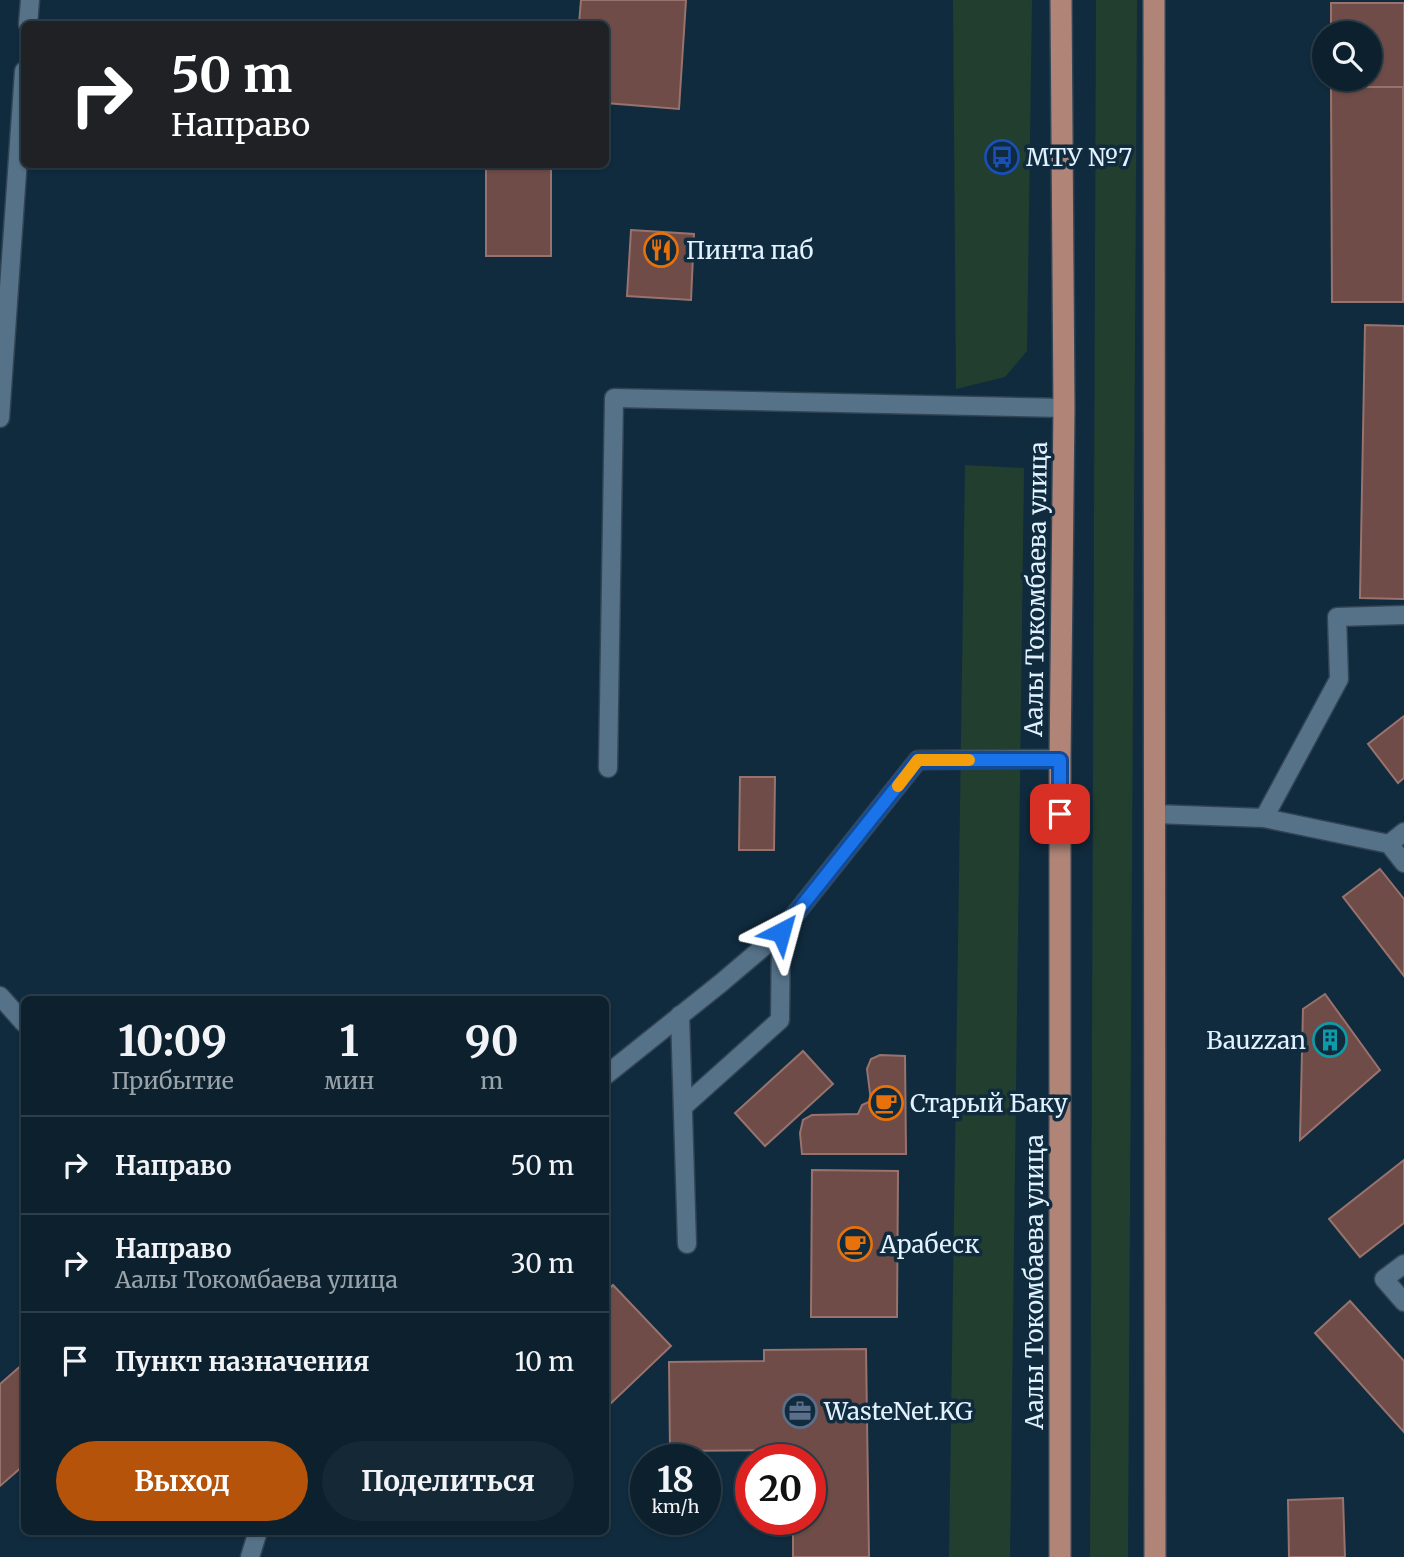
<!DOCTYPE html>
<html lang="ru">
<meta charset="utf-8">
<style>
:root{--surface:#0c202e;--page:#152836;--text:#f1f3f6;--muted:#9aa3aa;--line:#2c3e4a;--accent:#b45309}
body{margin:0;font-family:Merriweather,serif;background:var(--page);color:var(--text);height:100vh;display:flex;flex-direction:column;font-size:26px;white-space:nowrap}
*{box-sizing:border-box;margin:0}
p{font-size:23px;color:var(--muted)}
.icon{flex:none;width:38px;height:38px;fill:none;stroke:currentColor;stroke-width:2;stroke-linecap:round;stroke-linejoin:round}
.map{position:relative;flex:1;overflow:hidden}
.details{position:absolute;left:21px;top:996px;width:588px;height:539px;display:flex;flex-direction:column;background:var(--surface);border-radius:10px;box-shadow:0 2px 5px #0004,0 0 0 2px var(--line)}
.details>*{flex:none}
.guide{position:absolute;left:21px;top:21px;width:588px;height:147px;border-radius:10px;box-shadow:0 2px 5px #0004,0 0 0 2px var(--line);background:#202124;color:#fff;overflow:hidden}
.buttons{position:absolute;left:1312px;top:21px;display:grid;gap:14px}
.buttons a{display:grid;place-items:center;width:70px;height:70px;border-radius:50%;background:var(--surface);box-shadow:0 2px 5px #0004,0 0 0 2px var(--line);font-size:35px}
.speed{position:absolute;left:630px;top:1444px;display:flex;gap:14px;font-size:35px;font-weight:700;text-align:center}
.speed>*{display:grid;place-content:center;width:91px;height:91px;border-radius:50%;background:var(--surface);box-shadow:0 2px 5px #0004,0 0 0 2px var(--line);line-height:1}
.speed small{font-size:18px;font-weight:400}
.speed .limit{border:10px solid #d22;background:#fff;color:#111}
.pin{position:absolute;display:grid;place-items:center;width:60px;height:60px;color:#fff;margin:-30px;border-radius:14px;box-shadow:0 4px 10px #0006}
.me{position:absolute;width:77px;margin:-38px;rotate:39deg;stroke-linejoin:round;filter:drop-shadow(0 0 5px #0008)}
.turn{display:flex;align-items:center;gap:24px;height:147px;padding:0 35px;font-size:32px}
.turn .icon{width:91px;height:91px;stroke-width:2.5}
.turn b{display:block;font-size:49px;line-height:60px}
.eta{display:flex;justify-content:space-evenly;align-items:center;height:119px;text-align:center}
.eta b{font-size:42px;font-weight:700;line-height:49px}
.button{display:flex;gap:14px;margin-top:auto;padding:14px 35px}
.button a{flex:1;height:80px;border-radius:42px;background:var(--accent);color:#fff;font-size:28px;font-weight:700;line-height:80px;text-align:center}
.button a+a{background:var(--page);color:var(--text)}
ul{padding:0;list-style:none}
li{display:flex;align-items:center;gap:21px;height:98px;padding:0 35px;border-top:2px solid var(--line)}
li div{flex:1}
li b{display:block;font-size:26px}
li em{font-style:normal}
.map>svg:first-child{display:block}
.green{fill:#223e2f}
.building{fill:#6f4c47;stroke:#98736d;stroke-width:2}
.lines{fill:none;stroke-linecap:round;stroke-linejoin:round}
.lane-casing{stroke:#324454;stroke-width:21}
.primary-casing{stroke:#324454;stroke-width:24}
.lane{stroke:#557288;stroke-width:18}
.primary{stroke:#b08578;stroke-width:21}
.route-casing{stroke:#114b97;stroke-width:18}
.route{stroke:#1a73e8;stroke-width:12}
.slow{stroke:#f59e0b;stroke-width:12}
.labels{text-anchor:middle;dominant-baseline:central;stroke-width:7;stroke-linejoin:round;paint-order:stroke}
.poi-label{font-size:24px;fill:#e2f2ff;stroke:#102b3e;text-anchor:start}
.street-label{font-size:24px;fill:#e2f2ff;stroke:#102b3e}
</style>
<div class="map">
<svg width="1404" height="1557" viewBox="0 0 1404 1557">
<rect width="100%" height="100%" fill="#102b3e"/>
<g class="green">
<path d="M 953,0 L 1032,0 L 1027,351 L 1005,377 L 956,389 Z"/>
<path d="M 1096,0 L 1137,0 L 1128,1557 L 1090,1557 Z"/>
<path d="M 965,465 L 1024,468 L 1010,1557 L 949,1557 Z"/>
</g>
<g class="building">
<path d="M 581,0 L 686,0 L 679,109 L 606,103 L 606,24 L 579,24 Z"/>
<path d="M 1331,3 L 1404,3 L 1404,87 L 1331,87 L 1331,79 L 1370,79 L 1370,33 L 1331,33 Z"/>
<path d="M 1331,87 L 1403,87 L 1403,302 L 1332,302 Z"/>
<rect x="486" y="164" width="65" height="92"/>
<path d="M 631,230 L 694,234 L 691,300 L 627,296 Z"/>
<path d="M 1365,325 L 1404,326 L 1404,599 L 1360,598 Z"/>
<path d="M 1404,716 L 1404,778 L 1398,783 L 1368,744 Z"/>
<path d="M 740,777 L 775,777 L 774,850 L 739,850 Z"/>
<path d="M 1380,869 L 1404,899 L 1404,976 L 1343,897 Z"/>
<path d="M 1325,994 L 1380,1070 L 1300,1140 L 1303,1009 Z"/>
<path d="M 803,1051 L 833,1084 L 765,1146 L 735,1113 Z"/>
<path d="M 880,1055 L 905,1056 L 906,1154 L 802,1154 L 800,1133 L 803,1120 L 812,1115 L 858,1114 L 862,1105 L 871,1101 L 867,1069 L 871,1059 Z"/>
<path d="M 1404,1160 L 1404,1223 L 1360,1257 L 1329,1219 Z"/>
<path d="M 812,1170 L 898,1171 L 897,1317 L 811,1317 Z"/>
<path d="M 613,1285 L 671,1346 L 606,1408 L 606,1292 Z"/>
<path d="M 1350,1301 L 1404,1361 L 1404,1432 L 1315,1333 Z"/>
<path d="M 866,1349 L 869,1557 L 793,1557 L 793,1519 L 810,1519 L 810,1460 L 792,1460 L 792,1450 L 670,1451 L 669,1362 L 764,1361 L 764,1350 Z"/>
<path d="M 24,1363 L 24,1465 L 0,1486 L 0,1384 Z"/>
<path d="M 1343,1498 L 1345,1557 L 1289,1557 L 1288,1500 Z"/>
</g>
<g class="lines">
<g class="lane-casing">
<g id="lane">
<path d="M 28,24 L 30,0"/>
<path d="M 0,418 L 24,71"/>
<path d="M 608,768 L 614,398 L 1064,408"/>
<path d="M 1155,814 L 1264,818 L 1339,679 L 1337,617 L 1404,615"/>
<path d="M 1264,818 L 1389,844 L 1404,863"/>
<path d="M 1389,844 L 1404,832"/>
<path d="M 0,996 L 24,1023"/>
<path d="M 680,1015 L 687,1244"/>
<path d="M 606,1075 L 721,983 L 781,932 L 918,760 L 1060,759"/>
<path d="M 683,1107 L 780,1020 L 781,932"/>
<path d="M 1404,1264 L 1384,1279 L 1404,1302"/>
<path d="M 250,1557 L 258,1531"/>
</g>
</g>
<g class="primary-casing">
<g id="primary">
<path d="M 1154,0 L 1155,1557"/>
<path d="M 1060,1557 L 1060,759 L 1064,408 L 1061,0"/>
</g>
</g>
<use href="#lane" class="lane"/>
<use href="#primary" class="primary"/>
</g>
<g class="lines">
<g class="route-casing">
<path id="route" d="M 781,932 L 918,760 L 1060,760 L 1060,814"/>
</g>
<use href="#route" class="route"/>
<path class="slow" d="M 898,786 L 918,760 L 969,760"/>
</g>
<defs>
<g id="bus-ring" transform="scale(1.75)"><circle r="9.5" fill="#102b3e" stroke="#1a4fb4" stroke-width="1.5"/><path d="M-5-6H5V4H4V6H2V4H-2V6H-4V4H-5ZM-3.5-4V0h7V-4ZM-3.5 1.2v1.5H-2V1.2ZM2 1.2v1.5H3.5V1.2Z" fill="#1a4fb4"/></g>
<g id="restaurant-ring" transform="scale(1.75)"><circle r="9.5" fill="#102b3e" stroke="#e8710a" stroke-width="1.5"/><path d="M-5-6h1v4h1v-4h1v4h1v-4h1v5L-1.5 .5V6h-2V.5L-5-1ZM5-6V6H3V1.5H1.5Q1.5-4 5-6Z" fill="#e8710a"/></g>
<g id="building-ring" transform="scale(1.75)"><circle r="9.5" fill="#102b3e" stroke="#0f9aa8" stroke-width="1.5"/><path d="M-4-6H4V6H1V3H-1V6H-4ZM-2.5-4.3h1.7v1.8h-1.7ZM.8-4.3h1.7v1.8H.8ZM-2.5-1h1.7V.8h-1.7ZM.8-1h1.7V.8H.8Z" fill="#0f9aa8"/></g>
<g id="cafe-ring" transform="scale(1.75)"><circle r="9.5" fill="#102b3e" stroke="#e8710a" stroke-width="1.5"/><path d="M-5.5-4.5H6V0H3Q3 3.5 0 3.5H-2.5Q-5.5 3.5-5.5 0ZM3-3.2v2h1.7v-2ZM-6 4.5H4V6H-6Z" fill="#e8710a"/></g>
<g id="office-ring" transform="scale(1.75)"><circle r="9.5" fill="#102b3e" stroke="#5c6f8a" stroke-width="1.5"/><path d="M-6-3h4V-5.5h4V-3h4V5H-6ZM-1-4.5V-3h2v-1.5ZM-6 0V1H6V0Z" fill="#5c6f8a"/></g>
</defs>
<g fill-rule="evenodd">
<use href="#bus-ring" x="1002" y="157"/>
<use href="#restaurant-ring" x="661" y="250"/>
<use href="#building-ring" x="1330" y="1040"/>
<use href="#cafe-ring" x="886" y="1103"/>
<use href="#cafe-ring" x="855" y="1244"/>
<use href="#office-ring" x="800" y="1411"/>
</g>
<g class="labels">
<g class="poi-label">
<text x="1026" y="157">МТУ №7</text>
<text x="686" y="250">Пинта паб</text>
<text x="1306" y="1040" text-anchor="end">Bauzzan</text>
<text x="910" y="1103">Старый Баку</text>
<text x="880" y="1244">Арабеск</text>
<text x="824" y="1411">WasteNet.KG</text>
</g>
<g class="street-label">
<text transform="translate(1036 589) rotate(-89)">Аалы Токомбаева улица</text>
<text transform="translate(1034 1282) rotate(-90)">Аалы Токомбаева улица</text>
</g>
</g>
</svg>
<div class="buttons">
<a><svg class="icon" aria-label="search" viewBox="0 0 24 24"><circle cx="10" cy="10" r="6"/><path d="M15 15l6 6"/></svg></a>
</div>
<div class="speed"><div>18<small>km/h</small></div><div class="limit">20</div></div>
<div class="pin" style="left:1060px;top:814px;background:#d93025"><svg class="icon" aria-label="arrive" viewBox="0 0 24 24"><path d="M6 21V4h12l-3 4 3 4H6"/></svg></div>
<svg class="me" style="left:781px;top:932px" viewBox="-20 -20 40 40"><path d="M0-17L14 15 0 8-14 15z" fill="#1a73e8" stroke="#fff" stroke-width="4"/></svg>
<div class="guide">
<div class="turn"><svg class="icon" aria-label="right" viewBox="0 0 24 24"><path d="M7 20v-9h11M14 6l5 5-5 5"/></svg><div><b>50 m</b>Направо</div></div>
</div>
<section class="details">
<div class="eta">
<div><b>10:09</b><p>Прибытие</p></div>
<div><b>1</b><p>мин</p></div>
<div><b>90</b><p>m</p></div>
</div>
<ul>
<li><svg class="icon" aria-label="right" viewBox="0 0 24 24"><path d="M7 20v-9h11M14 6l5 5-5 5"/></svg><div><b>Направо</b></div><em>50 m</em></li>
<li><svg class="icon" aria-label="right" viewBox="0 0 24 24"><path d="M7 20v-9h11M14 6l5 5-5 5"/></svg><div><b>Направо</b><p>Аалы Токомбаева улица</p></div><em>30 m</em></li>
<li><svg class="icon" aria-label="arrive" viewBox="0 0 24 24"><path d="M6 21V4h12l-3 4 3 4H6"/></svg><div><b>Пункт назначения</b></div><em>10 m</em></li>
</ul>
<div class="button"><a>Выход</a><a>Поделиться</a></div>
</section>
</div>
